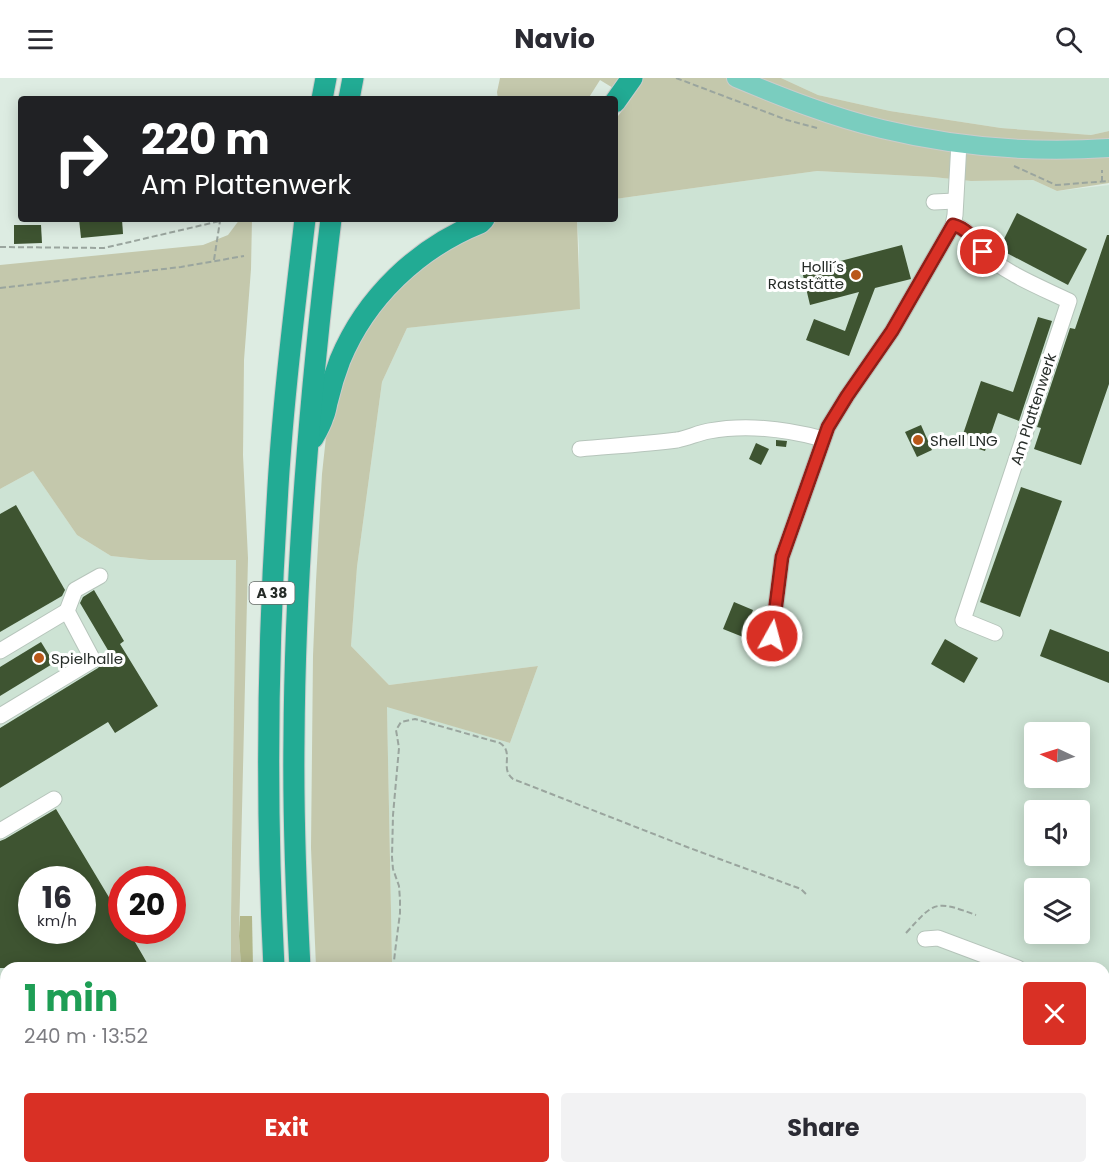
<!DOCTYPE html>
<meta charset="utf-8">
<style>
:root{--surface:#fff;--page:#f2f2f3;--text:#2b2b33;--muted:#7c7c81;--accent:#d93025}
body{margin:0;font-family:Poppins,sans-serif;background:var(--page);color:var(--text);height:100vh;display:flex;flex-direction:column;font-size:22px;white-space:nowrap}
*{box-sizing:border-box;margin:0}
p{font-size:20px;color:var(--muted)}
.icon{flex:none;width:33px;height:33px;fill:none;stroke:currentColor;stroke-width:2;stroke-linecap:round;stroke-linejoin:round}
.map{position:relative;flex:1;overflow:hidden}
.side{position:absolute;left:0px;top:884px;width:1110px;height:212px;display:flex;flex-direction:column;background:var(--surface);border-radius:18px 18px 0 0;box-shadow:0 3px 15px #0003}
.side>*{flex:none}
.hud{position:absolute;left:18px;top:18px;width:600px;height:126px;border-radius:6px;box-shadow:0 3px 15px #0003;background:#202124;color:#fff;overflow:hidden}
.needle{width:39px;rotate:274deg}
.tools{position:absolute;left:1024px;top:644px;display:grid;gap:12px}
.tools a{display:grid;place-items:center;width:66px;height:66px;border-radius:6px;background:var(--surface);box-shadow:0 3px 15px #0003;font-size:30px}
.speed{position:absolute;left:18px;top:788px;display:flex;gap:12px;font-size:30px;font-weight:700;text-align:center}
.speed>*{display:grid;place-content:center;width:78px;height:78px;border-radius:50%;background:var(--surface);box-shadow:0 3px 15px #0003;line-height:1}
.speed small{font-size:15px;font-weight:400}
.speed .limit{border:9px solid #d22;background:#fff;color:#111}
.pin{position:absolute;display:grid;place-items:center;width:51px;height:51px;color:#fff;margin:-26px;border:3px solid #fff;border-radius:50%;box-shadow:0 2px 6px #0007}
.me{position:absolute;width:66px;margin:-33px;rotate:7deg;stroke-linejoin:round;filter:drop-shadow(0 0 4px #0008)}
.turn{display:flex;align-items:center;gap:21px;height:126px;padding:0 24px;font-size:27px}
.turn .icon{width:78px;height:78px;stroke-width:2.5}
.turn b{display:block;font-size:42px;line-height:51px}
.round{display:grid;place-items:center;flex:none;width:63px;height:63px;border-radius:6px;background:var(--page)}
.headline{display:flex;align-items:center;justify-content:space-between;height:102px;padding:0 24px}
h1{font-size:36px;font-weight:700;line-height:45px;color:#1e9e55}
.primary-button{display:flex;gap:12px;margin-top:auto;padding:12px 24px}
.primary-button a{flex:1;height:69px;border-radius:6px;background:var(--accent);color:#fff;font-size:24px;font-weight:700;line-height:69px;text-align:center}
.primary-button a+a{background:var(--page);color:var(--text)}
header{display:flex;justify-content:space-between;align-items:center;height:78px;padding:0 24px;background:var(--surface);font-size:27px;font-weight:700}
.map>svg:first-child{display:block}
.built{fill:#cde3d4;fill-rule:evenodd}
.green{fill:#c4c8ac}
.forest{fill:#b2b78a}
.building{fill:#3e5431;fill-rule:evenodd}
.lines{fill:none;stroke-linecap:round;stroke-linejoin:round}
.minor-casing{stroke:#b6c5bb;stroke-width:17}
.major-casing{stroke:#cbcccb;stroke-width:20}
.highway-casing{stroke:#cbcccb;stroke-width:23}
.path{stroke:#9aa59e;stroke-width:2;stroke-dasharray:6 3;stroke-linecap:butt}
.minor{stroke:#fff;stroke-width:15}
.major{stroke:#7acdbf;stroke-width:18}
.highway{stroke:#22ab94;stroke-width:21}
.route-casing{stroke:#8d1f18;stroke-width:15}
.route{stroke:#d93025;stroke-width:10}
.poi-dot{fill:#b95819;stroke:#fff;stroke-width:2}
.labels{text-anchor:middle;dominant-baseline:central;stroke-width:6;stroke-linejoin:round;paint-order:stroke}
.shield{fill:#fff;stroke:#676b68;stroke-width:1.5}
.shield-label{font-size:14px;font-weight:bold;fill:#262c28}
.poi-label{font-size:15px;fill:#262c28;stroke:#fff;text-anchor:start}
.street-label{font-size:15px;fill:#262c28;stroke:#fff}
</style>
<header><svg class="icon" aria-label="menu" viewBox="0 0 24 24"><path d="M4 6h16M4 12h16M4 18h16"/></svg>Navio<svg class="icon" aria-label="search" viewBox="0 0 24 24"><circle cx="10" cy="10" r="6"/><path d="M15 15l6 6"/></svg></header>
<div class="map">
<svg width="1109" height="1094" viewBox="0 0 1109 1094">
<rect width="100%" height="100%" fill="#ddece2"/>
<g class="built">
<path d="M 781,0 L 1109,0 L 1109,53 L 1091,57 L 1001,50 L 890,33 L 818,17 Z"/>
<path d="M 817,93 L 933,99 L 971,103 L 1033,102 L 1057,113 L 1109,107 L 1109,1055 L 1104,1068 L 1104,890 L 393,889 L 392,884 L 387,628 L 510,665 L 538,588 L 389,607 L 351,568 L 357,489 L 382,304 L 407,250 L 579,231 L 579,168 L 577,141 L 615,141 L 615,121 ZM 1035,654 L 1080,654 L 1080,699 L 1035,699 ZM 1035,732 L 1080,732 L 1080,777 L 1035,777 ZM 1035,810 L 1080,810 L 1080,855 L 1035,855 Z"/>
<path d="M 33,393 L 77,457 L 111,478 L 149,482 L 236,481 L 231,840 L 231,889 L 6,890 L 6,1089 L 220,1089 L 218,1094 L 0,1094 L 0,411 ZM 32,801 L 82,801 L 82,852 L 32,852 ZM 122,801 L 172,801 L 172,852 L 122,852 Z"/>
<path d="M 406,1089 L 1096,1089 L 1094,1094 L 407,1094 Z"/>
</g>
<g class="green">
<path d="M 500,0 L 781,0 L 818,17 L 890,33 L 1001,50 L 1091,57 L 1109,53 L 1109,105 L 1057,113 L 1033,102 L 971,103 L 933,99 L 817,93 L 615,121 L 615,42 L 631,21 L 600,2 L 588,21 L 498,21 L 497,14 Z"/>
<path d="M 240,141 L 252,141 L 251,191 L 244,282 L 243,377 L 248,480 L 239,858 L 241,889 L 231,889 L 231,840 L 236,482 L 149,482 L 111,478 L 77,457 L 33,393 L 0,411 L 0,187 L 203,167 L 228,157 Z"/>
<path d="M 502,141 L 577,141 L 580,231 L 407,250 L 382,304 L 357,489 L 351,568 L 389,607 L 538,588 L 510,665 L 387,629 L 392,884 L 393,889 L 316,889 L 311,770 L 313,578 L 316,503 L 322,396 L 326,359 L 331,334 L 352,269 L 402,202 L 472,154 Z"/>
<path d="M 220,1089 L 253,1089 L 253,1094 L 218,1094 Z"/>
<path d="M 330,1089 L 406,1089 L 407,1094 L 331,1094 Z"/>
</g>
<path class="forest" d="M 240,838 L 252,838 L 253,889 L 241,889 L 239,858 Z"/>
<g class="building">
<path d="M 1017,135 L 1087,171 L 1068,207 L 999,171 Z"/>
<path d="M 79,141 L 122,141 L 123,156 L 81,160 Z"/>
<path d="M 14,147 L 41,147 L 42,165 L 14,166 Z"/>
<path d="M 1107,157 L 1109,157 L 1109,306 L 1081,387 L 1034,371 L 1041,350 L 1037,349 L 1070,250 L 1075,251 Z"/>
<path d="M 902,167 L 911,201 L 875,210 L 849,278 L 806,262 L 814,241 L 845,253 L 859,214 L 810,227 L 802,193 Z"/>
<path d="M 1038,239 L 1052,243 L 1019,343 L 998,335 L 985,373 L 960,365 L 981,303 L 1013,314 Z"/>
<path d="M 921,347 L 932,372 L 917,379 L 905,354 Z"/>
<path d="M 776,362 L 787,363 L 786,369 L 776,368 Z"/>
<path d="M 756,365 L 769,371 L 761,387 L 749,381 Z"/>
<path d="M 1021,409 L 1062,423 L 1020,539 L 980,524 Z"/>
<path d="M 16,427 L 65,512 L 62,518 L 0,554 L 0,436 Z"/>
<path d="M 94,512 L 124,563 L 120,566 L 158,628 L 115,655 L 108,644 L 0,710 L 0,650 L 98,590 L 102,585 L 112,579 L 80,525 L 83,519 Z"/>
<path d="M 734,524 L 753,532 L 743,559 L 723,551 Z"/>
<path d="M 1050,551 L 1109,574 L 1109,605 L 1040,578 Z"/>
<path d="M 945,561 L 978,580 L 964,605 L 931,586 Z"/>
<path d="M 41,564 L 54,585 L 0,618 L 0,589 Z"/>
<path d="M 56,731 L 122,841 L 122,852 L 128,852 L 150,890 L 0,890 L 0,763 L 5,761 ZM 32,801 L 82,801 L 82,852 L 32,852 Z"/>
</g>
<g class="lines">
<g class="minor-casing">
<g id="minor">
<path d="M 934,124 L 955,123"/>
<path d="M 953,147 C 970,151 972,162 983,174 C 1004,195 1042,210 1069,223 L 963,542 L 995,555"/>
<path d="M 580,371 C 613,368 645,366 677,362 C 688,360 698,355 709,353 C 747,346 786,351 823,361"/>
<path d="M 67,533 L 75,512 L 100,498"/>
<path d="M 772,558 L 782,479 L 828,349 L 847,318 L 892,253 L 953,147 L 955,137 L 959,65"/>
<path d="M 0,573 L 67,533"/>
<path d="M 0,638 L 93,582 L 67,533"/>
<path d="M 0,753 L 54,721"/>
<path d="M 925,861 L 938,860 L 1018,890"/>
<path d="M 1104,922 L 1109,923"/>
<path d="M 0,999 L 6,996"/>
<path d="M 1104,1053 L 1109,1039"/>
<path d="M 1104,1066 L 1109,1068"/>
<path d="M 1088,1094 L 1090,1089"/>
</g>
</g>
<g class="major-casing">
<path id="major" d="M 736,0 C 784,20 832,39 882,51 C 956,69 1034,75 1109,70"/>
</g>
<g class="highway-casing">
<g id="highway">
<path d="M 322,21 L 326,0"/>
<path d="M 349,21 L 353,0"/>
<path d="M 615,24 L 632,0"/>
<path d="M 313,360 C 317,353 321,346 323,339 C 326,333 326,327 328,321 C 331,308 335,295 340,282 C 366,219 418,170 480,145 L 484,141"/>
<path d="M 274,890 C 266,735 267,580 277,426 C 282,331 294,236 305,141"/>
<path d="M 300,890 C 296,814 293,738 294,662 C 295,488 310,314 331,141"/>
<path d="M 289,1089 L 289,1094"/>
<path d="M 315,1089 L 316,1094"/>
</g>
</g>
<g class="path">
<path d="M 676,0 L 787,42 L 817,50"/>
<path d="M 1014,88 L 1056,107 L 1109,103"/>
<path d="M 1102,104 L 1102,92"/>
<path d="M 0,169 L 104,170 L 220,143 L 221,141"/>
<path d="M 214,182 L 220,143"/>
<path d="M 0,210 L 181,189 L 244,178"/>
<path d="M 906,855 C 935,823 935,822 976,837"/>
<path d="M 396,890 L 394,883 L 395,874 L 400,835 L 400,822 L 399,808 L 393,791 L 392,779 L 393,737 L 399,670 L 396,652 L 401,644 L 415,641 L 500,665 C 515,675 499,690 513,701 L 687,769 L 801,811 L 806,816"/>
</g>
<use href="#minor" class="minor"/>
<use href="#major" class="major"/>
<use href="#highway" class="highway"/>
</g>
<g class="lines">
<g class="route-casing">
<path id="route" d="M 772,558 L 782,479 L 828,349 L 847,318 L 892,253 L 953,147 C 968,151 974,162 983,174"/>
</g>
<use href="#route" class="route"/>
</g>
<g class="poi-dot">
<circle cx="856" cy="197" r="6"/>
<circle cx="918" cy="362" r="6"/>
<circle cx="39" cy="580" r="6"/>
</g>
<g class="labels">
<rect class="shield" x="249.5" y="504" width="45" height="22" rx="4.5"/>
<g class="shield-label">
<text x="272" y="515">A 38</text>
</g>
<g class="poi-label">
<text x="844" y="188" text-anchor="end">Holli´s<tspan x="844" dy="17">Raststätte</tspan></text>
<text x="930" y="362">Shell LNG</text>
<text x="51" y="580">Spielhalle</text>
</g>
<g class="street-label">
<text transform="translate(1033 331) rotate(-72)">Am Plattenwerk</text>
</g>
</g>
</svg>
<div class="tools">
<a><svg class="needle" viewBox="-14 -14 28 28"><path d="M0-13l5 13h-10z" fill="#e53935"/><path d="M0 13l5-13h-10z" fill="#7c7c81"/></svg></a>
<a><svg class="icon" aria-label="sound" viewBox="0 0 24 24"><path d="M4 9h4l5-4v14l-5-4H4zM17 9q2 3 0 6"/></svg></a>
<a><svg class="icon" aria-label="layers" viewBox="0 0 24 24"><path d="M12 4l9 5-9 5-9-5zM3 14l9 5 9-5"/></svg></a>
</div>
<div class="speed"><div>16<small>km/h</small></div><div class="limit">20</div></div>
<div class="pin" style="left:983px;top:174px;background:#d93025"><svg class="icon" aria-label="arrive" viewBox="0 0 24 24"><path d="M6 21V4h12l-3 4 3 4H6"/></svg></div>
<svg class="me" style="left:772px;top:558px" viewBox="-20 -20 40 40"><circle r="17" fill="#d93025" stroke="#fff" stroke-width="3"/><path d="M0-11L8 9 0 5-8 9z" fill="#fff"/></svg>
<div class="hud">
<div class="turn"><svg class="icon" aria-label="right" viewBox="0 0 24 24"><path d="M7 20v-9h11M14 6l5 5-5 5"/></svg><div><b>220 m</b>Am Plattenwerk</div></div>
</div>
<section class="side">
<div class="headline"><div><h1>1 min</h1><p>240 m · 13:52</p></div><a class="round" style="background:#d93025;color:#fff"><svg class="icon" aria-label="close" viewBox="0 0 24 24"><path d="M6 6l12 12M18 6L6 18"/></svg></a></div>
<div class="primary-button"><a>Exit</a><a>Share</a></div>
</section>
</div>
